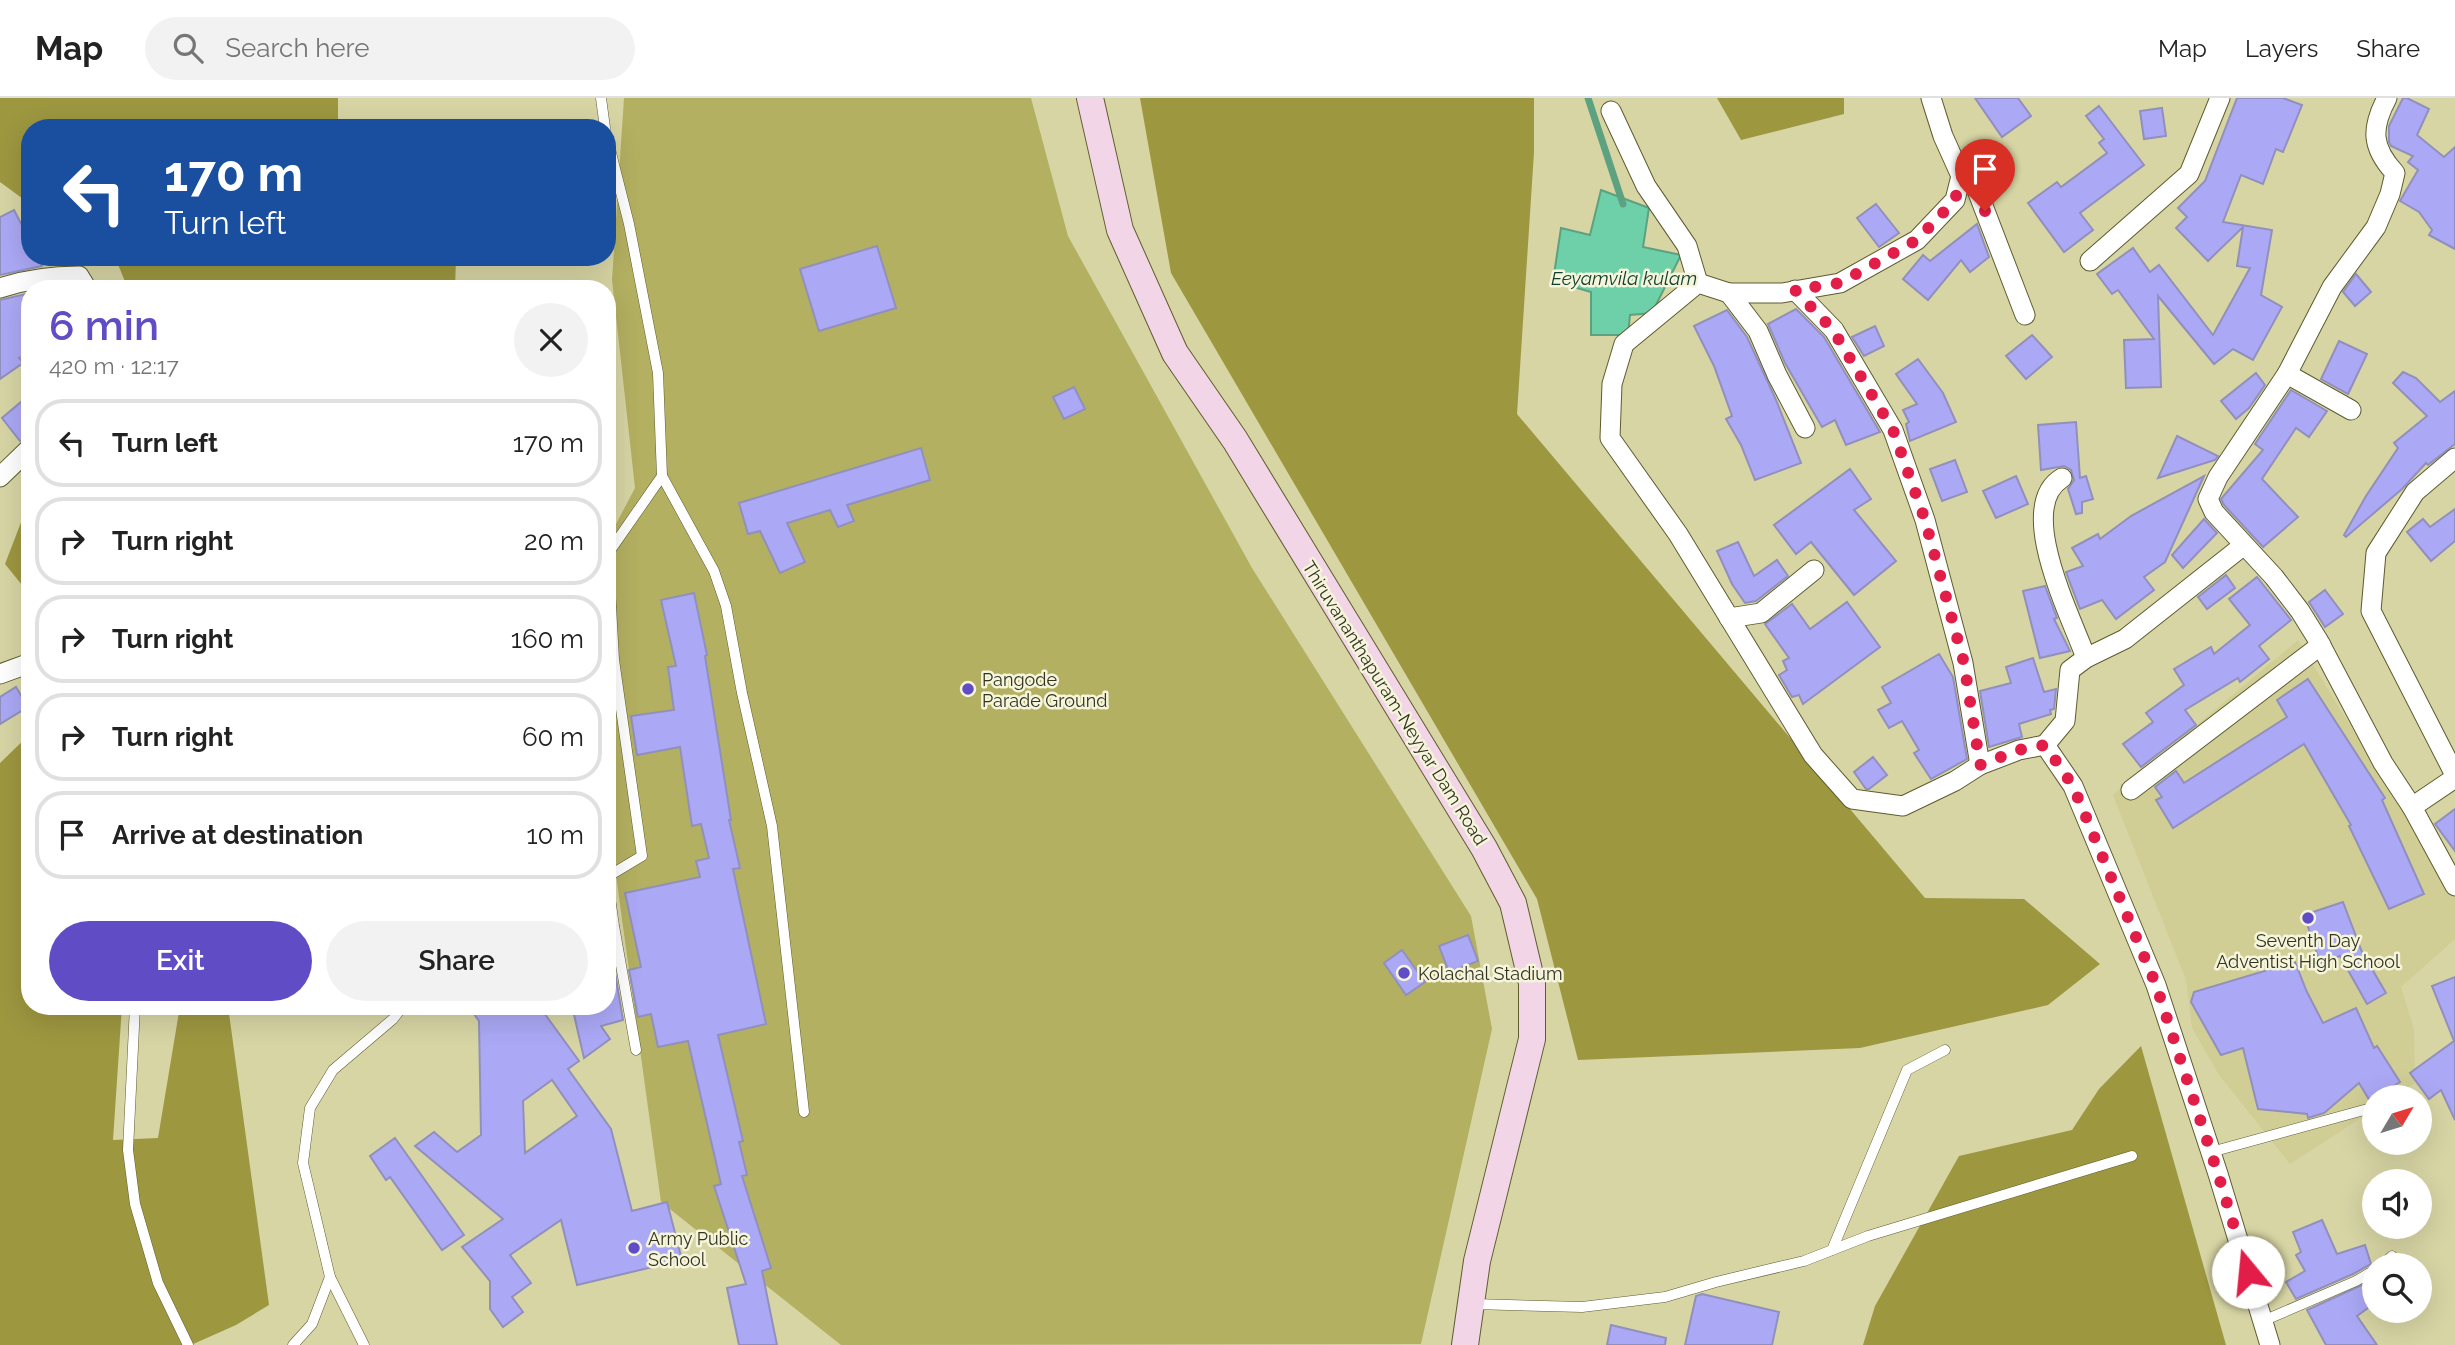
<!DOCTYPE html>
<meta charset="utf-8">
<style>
:root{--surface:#fff;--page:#f2f2f2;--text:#222;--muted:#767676;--line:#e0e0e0;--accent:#604cc4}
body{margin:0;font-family:Raleway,sans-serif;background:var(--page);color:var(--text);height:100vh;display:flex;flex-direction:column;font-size:26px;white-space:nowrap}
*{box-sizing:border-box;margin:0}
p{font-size:23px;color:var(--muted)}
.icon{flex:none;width:38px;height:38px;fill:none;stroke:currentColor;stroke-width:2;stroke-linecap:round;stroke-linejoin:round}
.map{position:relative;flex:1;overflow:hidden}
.drawer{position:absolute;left:21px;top:182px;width:595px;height:735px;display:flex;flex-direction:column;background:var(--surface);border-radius:28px;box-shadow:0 7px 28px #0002}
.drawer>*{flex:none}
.banner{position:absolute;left:21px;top:21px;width:595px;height:147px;border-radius:28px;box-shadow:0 7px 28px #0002;background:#1a4fa0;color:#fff;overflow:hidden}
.needle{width:46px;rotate:52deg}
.fabs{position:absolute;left:2362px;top:987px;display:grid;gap:14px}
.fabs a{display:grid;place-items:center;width:70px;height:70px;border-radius:50%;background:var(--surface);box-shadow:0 7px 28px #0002;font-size:35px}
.pin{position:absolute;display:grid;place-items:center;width:60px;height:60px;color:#fff;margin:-72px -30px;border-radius:50% 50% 50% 0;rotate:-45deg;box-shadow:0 0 7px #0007}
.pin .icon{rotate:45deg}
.me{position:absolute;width:77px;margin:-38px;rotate:343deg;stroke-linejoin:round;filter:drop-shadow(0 0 5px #0008)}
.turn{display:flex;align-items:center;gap:24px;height:147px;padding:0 28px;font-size:32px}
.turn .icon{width:91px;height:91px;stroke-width:2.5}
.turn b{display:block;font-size:49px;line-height:60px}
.round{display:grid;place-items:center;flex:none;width:74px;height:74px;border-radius:37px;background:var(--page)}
.overview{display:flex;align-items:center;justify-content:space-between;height:119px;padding:0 28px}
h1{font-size:42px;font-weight:600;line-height:52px;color:var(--accent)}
.cta{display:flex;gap:14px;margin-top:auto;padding:14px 28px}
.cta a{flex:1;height:80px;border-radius:42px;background:var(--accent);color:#fff;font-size:28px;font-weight:600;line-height:80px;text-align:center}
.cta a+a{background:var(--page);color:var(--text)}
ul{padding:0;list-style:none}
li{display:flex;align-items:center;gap:21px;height:88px;margin:0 14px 10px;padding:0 14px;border:4px solid var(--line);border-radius:28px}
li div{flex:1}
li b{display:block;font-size:26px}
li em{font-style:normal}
header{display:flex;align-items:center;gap:42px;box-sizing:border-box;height:98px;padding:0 35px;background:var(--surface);border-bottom:2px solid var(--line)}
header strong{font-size:33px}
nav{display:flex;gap:38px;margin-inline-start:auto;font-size:24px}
.search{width:490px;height:63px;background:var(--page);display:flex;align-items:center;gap:18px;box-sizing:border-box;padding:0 24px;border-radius:38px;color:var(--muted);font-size:26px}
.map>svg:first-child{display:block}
.built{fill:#d0ce95}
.green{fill:#b4b061}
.forest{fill:#9d9740}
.water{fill:#6dd0a9;stroke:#5ca180;stroke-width:2}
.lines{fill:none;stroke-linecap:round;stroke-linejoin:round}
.stream{stroke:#5ca180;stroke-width:7}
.building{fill:#aba8f5;stroke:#9190bc;stroke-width:2;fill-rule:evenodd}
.service-casing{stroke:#5e5c2f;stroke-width:11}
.minor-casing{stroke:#5e5c2f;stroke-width:21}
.secondary-casing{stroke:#5e5c2f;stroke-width:28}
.service{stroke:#fff;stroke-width:10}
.minor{stroke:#fff;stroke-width:19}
.secondary{stroke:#f2d5e6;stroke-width:26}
.route{stroke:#e11d48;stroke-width:12;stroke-dasharray:0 21.6}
.poi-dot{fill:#604cc4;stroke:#f5f5dc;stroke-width:2.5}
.labels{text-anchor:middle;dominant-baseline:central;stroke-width:5;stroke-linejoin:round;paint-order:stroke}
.poi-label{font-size:18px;fill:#343320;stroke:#f5f5dc;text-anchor:start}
.street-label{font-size:18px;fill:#343320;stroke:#f5f5dc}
.water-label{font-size:19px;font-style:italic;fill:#123e2e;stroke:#f5f5dc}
</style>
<header>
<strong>Map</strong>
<div class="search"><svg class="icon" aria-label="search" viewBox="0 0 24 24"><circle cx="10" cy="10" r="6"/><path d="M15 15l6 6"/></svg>Search here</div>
<nav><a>Map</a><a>Layers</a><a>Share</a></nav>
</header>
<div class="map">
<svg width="2455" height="1247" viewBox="0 0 2455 1247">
<rect width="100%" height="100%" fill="#d7d5a4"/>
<path class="built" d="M 2298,542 L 2455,799 L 2455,841 L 2401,889 L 2414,931 L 2415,985 L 2393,999 L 2375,999 L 2375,1011 L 2290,1066 L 2219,977 L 2192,930 L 2186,882 L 2113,697 Z"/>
<path class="green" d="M 624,0 L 1031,0 L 1068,138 L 1252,470 L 1471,818 L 1492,931 L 1421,1246 L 841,1247 L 661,1104 L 607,712 L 607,443 L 635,390 L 612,182 Z"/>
<g class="forest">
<path d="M 0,0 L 338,0 L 338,30 L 30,30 L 30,106 L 0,84 Z"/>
<path d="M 1140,0 L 1534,0 L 1534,54 L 1517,316 L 1925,800 L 2024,801 L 2100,866 L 2048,907 L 1860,950 L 1578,962 L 1537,801 L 1171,175 Z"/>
<path d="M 1717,0 L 1844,0 L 1844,16 L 1741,42 Z"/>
<path d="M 115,159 L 456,159 L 455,191 L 128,191 Z"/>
<path d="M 30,401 L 30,497 L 5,466 Z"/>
<path d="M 30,636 L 30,908 L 122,908 L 113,1042 L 158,1040 L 180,908 L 228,908 L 269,1207 L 236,1227 L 191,1247 L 0,1247 L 0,665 Z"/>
<path d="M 2141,948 L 2226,1247 L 1863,1247 L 1875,1208 L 1959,1058 L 2072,1032 L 2099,991 Z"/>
</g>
<path class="water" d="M 1601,92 L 1649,110 L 1643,149 L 1681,157 L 1652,215 L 1630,217 L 1628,237 L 1591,237 L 1591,194 L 1553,183 L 1561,130 L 1590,137 Z"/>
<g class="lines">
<path class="stream" d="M 1588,0 L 1623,106"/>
</g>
<g class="building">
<path d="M 1975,0 L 2018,0 L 2031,18 L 2002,39 Z"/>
<path d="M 2237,0 L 2283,0 L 2302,7 L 2283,54 L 2276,51 L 2263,86 L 2241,77 L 2223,124 L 2272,132 L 2261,197 L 2282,209 L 2253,262 L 2233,251 L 2214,266 L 2158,198 L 2161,289 L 2126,290 L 2124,242 L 2154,241 L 2118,192 L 2112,196 L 2097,176 L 2133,150 L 2150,174 L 2159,167 L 2213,237 L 2250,170 L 2237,168 L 2243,129 L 2208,163 L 2176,130 L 2187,119 L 2178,110 L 2205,83 Z"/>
<path d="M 2403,0 L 2407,0 L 2429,11 L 2417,37 L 2444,59 L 2455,49 L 2455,151 L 2429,137 L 2432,132 L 2419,114 L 2400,103 L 2418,72 L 2408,64 L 2413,58 L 2391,48 L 2389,44 L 2389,28 Z"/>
<path d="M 2099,8 L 2144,67 L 2080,115 L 2093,132 L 2064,154 L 2028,105 L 2057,84 L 2061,89 L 2107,55 L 2099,45 L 2104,41 L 2086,18 Z"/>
<path d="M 2162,10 L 2166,38 L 2144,41 L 2140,13 Z"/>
<path d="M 1876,106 L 1899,135 L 1879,149 L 1857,120 Z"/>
<path d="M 14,112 L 30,143 L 30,159 L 38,159 L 42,168 L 0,177 L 0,119 Z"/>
<path d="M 1977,126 L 1989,159 L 1970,174 L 1961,162 L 1928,202 L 1903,181 L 1923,157 L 1930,163 Z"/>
<path d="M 877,148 L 896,210 L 819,233 L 800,171 Z"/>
<path d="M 2356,176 L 2371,194 L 2355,208 L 2343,194 Z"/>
<path d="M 30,195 L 30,254 L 19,260 L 23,265 L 0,281 L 0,202 Z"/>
<path d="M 1796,211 L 1824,239 L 1880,334 L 1846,347 L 1835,322 L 1822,329 L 1785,265 L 1768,226 Z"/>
<path d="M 1727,212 L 1747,239 L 1776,302 L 1801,365 L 1755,382 L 1741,347 L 1726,321 L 1732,318 L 1714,268 L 1694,228 Z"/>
<path d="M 1875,228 L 1884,248 L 1864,258 L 1852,239 Z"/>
<path d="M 2032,237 L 2052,259 L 2026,281 L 2006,258 Z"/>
<path d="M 2339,243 L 2367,256 L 2348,296 L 2321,281 Z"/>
<path d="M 1918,261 L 1943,295 L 1956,324 L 1910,343 L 1906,326 L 1909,324 L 1903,312 L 1917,306 L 1896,276 Z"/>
<path d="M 2403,274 L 2416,280 L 2440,304 L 2455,293 L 2455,346 L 2428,367 L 2426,365 L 2402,391 L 2346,439 L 2344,437 L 2366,398 L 2398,350 L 2394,345 L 2427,318 L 2393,285 Z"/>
<path d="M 2256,275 L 2265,287 L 2249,310 L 2236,321 L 2221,303 Z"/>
<path d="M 1074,289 L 1085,311 L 1064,321 L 1053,299 Z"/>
<path d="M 2291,292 L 2327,313 L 2309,339 L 2296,330 L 2262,381 L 2298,419 L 2263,449 L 2224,407 L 2221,401 L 2263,352 L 2255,346 Z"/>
<path d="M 21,304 L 30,314 L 30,338 L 20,343 L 2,320 Z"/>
<path d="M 2076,324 L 2080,380 L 2086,378 L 2093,401 L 2082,404 L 2082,415 L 2076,416 L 2068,391 L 2074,382 L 2071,372 L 2064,368 L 2041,372 L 2038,327 Z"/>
<path d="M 2177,338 L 2218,358 L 2215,362 L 2158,380 Z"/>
<path d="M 921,350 L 930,382 L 847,407 L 854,423 L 838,429 L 830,412 L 787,425 L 805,464 L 780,475 L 760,433 L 748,436 L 739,405 Z"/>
<path d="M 1955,362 L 1967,394 L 1942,403 L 1930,371 Z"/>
<path d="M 1850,371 L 1871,401 L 1854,412 L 1896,463 L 1854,497 L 1811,444 L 1796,456 L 1774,427 Z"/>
<path d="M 2016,378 L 2028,406 L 1996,420 L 1983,393 Z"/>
<path d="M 2204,378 L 2165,464 L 2144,479 L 2154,492 L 2116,521 L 2102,502 L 2080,511 L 2066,474 L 2083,468 L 2072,450 L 2098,436 L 2100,441 L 2131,418 Z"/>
<path d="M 2455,411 L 2455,443 L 2431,463 L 2407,434 L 2423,421 L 2430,429 Z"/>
<path d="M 2204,421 L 2217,435 L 2183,470 L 2172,457 Z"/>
<path d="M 1738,444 L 1754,478 L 1777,462 L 1788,478 L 1756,503 L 1745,505 L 1732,486 L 1717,453 Z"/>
<path d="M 2226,477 L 2235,490 L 2207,511 L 2198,499 Z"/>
<path d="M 2257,479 L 2291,522 L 2259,548 L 2269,561 L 2240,584 L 2238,580 L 2185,612 L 2196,627 L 2141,669 L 2123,646 L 2153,624 L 2146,615 L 2184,587 L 2174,571 L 2211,549 L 2214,556 L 2250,527 L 2229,501 Z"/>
<path d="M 2045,488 L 2057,520 L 2054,521 L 2070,553 L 2040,560 L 2023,493 Z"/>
<path d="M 2325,492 L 2343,516 L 2325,529 L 2309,504 Z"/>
<path d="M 694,495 L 707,557 L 705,558 L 731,722 L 729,722 L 740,770 L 733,771 L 766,926 L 718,937 L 743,1043 L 739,1044 L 747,1077 L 742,1078 L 771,1170 L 762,1173 L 777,1247 L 739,1247 L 727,1190 L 746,1186 L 714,1088 L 721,1086 L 688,943 L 658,949 L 651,916 L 638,919 L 629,872 L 641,869 L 625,795 L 700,779 L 696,763 L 709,760 L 701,726 L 692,728 L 680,649 L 637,657 L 631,618 L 674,612 L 668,569 L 676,568 L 661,502 Z"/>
<path d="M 1847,504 L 1880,549 L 1803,606 L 1799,597 L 1792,599 L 1779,577 L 1787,572 L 1783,563 L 1789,560 L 1765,526 L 1792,506 L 1810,531 Z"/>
<path d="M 1939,556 L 1953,579 L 1967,661 L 1931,681 L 1914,655 L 1919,652 L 1902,623 L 1889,630 L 1878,612 L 1891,605 L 1882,589 Z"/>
<path d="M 2033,560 L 2044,594 L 2056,591 L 2054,611 L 2050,612 L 2051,616 L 2019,626 L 2022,639 L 1989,649 L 1980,593 L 2011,585 L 2006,569 Z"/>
<path d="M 2308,581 L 2385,700 L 2382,702 L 2424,796 L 2389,811 L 2349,728 L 2351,727 L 2304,646 L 2173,730 L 2156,702 L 2162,699 L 2155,689 L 2176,673 L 2184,685 L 2287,619 L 2277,602 Z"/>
<path d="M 16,589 L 28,609 L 0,626 L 0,599 Z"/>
<path d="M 1873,659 L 1887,677 L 1869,691 L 1866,691 L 1854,674 Z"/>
<path d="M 2455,711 L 2455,753 L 2435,726 Z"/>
<path d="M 2343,804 L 2362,854 L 2386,895 L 2367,906 L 2340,858 L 2320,865 L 2304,817 Z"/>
<path d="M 1468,837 L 1478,863 L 1449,874 L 1439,848 Z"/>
<path d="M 1402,852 L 1425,884 L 1406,897 L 1384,865 Z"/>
<path d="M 2295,864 L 2307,894 L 2323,925 L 2356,910 L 2374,950 L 2377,948 L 2400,984 L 2370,1003 L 2359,985 L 2324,1015 L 2308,1020 L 2307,1016 L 2258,1011 L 2243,950 L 2221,957 L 2191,904 L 2194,894 Z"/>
<path d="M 615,875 L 623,922 L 601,928 L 610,941 L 584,960 L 572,908 L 607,908 L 607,877 Z"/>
<path d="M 2455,879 L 2455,1022 L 2441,992 L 2429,1001 L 2410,975 L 2454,943 L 2432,888 Z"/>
<path d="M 484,908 L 539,908 L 579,963 L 568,971 L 611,1031 L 632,1113 L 667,1104 L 682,1162 L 577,1187 L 561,1122 L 510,1157 L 531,1185 L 512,1199 L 523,1214 L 503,1229 L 490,1211 L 490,1183 L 462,1149 L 503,1121 L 415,1048 L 434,1034 L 457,1054 L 481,1037 L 479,923 L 474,916 ZM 552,982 L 577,1018 L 525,1055 L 523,1003 Z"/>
<path d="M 395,1040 L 464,1137 L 442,1152 L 390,1079 L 386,1082 L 370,1058 Z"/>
<path d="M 2322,1122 L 2337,1156 L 2365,1147 L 2371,1166 L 2353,1176 L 2296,1201 L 2286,1184 L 2305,1173 L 2296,1157 L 2301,1154 L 2293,1134 Z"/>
<path d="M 2375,1181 L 2375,1205 L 2357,1218 L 2377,1247 L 2326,1247 L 2307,1212 Z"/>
<path d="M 1702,1196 L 1779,1214 L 1772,1247 L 1685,1247 L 1696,1198 Z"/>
<path d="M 1611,1227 L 1666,1240 L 1665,1247 L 1607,1247 Z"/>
</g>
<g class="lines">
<g class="service-casing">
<g id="service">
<path d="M 601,0 L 605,30"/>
<path d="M 607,39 L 629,126 L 658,275 L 662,378 L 607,457"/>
<path d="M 662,378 L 714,473 L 726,508 L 742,595 L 772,728 L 804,1014"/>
<path d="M 608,455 L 614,562 L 642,758 L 607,779 L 614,828 L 636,952"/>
<path d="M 135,908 L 128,1052 L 135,1106 L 158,1185 L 188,1247"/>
<path d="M 2211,1054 L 2375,1009"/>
<path d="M 1832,1152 L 1907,972 L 1945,952"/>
<path d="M 2383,1167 L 2392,1158"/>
<path d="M 1473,1206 L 1582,1209 L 1665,1199 L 1716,1184 L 1804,1163 L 1868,1138 L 2132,1058"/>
<path d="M 2263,1223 L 2356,1183 L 2375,1172"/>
<path d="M 293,1247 L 312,1226 L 330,1179"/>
<path d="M 364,1247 L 330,1179 L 303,1065 L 310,1010 L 333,972 L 393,921 L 403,908"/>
</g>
</g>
<g class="minor-casing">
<g id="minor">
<path d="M 1931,0 L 1943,38 L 1961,78 L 1955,102 L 1917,142 L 1840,185 L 1782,195 L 1729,195 L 1698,185 L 1624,246 L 1612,286 L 1610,340 L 1678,436 L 1813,657 L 1852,701 L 1903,708 L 1955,683 L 1980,667 L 2019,652 L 2045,647 L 2073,688 L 2156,887 L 2218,1076 L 2270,1247"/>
<path d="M 2387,0 C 2371,30 2371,49 2395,75 L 2390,96 L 2376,129 L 2332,189 L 2287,276 L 2218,379 L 2208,401 L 2214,414 L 2274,479 L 2300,513 L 2318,542 L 2383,665 L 2412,709"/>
<path d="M 1611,13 L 1646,88 L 1687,148 L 1698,185"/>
<path d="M 1961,78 L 1975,87 L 2025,217"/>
<path d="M 2090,163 L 2189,76 L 2220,0"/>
<path d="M 0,190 C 27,181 50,178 79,178 L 87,191"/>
<path d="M 1795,192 L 1834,232 L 1893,332 L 1925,422 L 1963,565 L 1980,667"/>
<path d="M 1729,195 L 1758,233 L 1777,277 L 1805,330"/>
<path d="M 2287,276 L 2351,312"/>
<path d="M 2455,360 L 2415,394 L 2376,455 L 2371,513 L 2455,677"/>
<path d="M 0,379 L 30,350"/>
<path d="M 2062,380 C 2014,409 2072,520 2086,560"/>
<path d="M 1729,520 L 1761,515 L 1814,472"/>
<path d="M 0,576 L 30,565"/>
<path d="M 2045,647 L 2065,623 L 2070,572 L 2086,560 L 2125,541 L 2244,447"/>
<path d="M 2455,680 L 2412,709 L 2455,788"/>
<path d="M 2131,692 L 2321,547"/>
</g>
</g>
<g class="secondary-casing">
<path id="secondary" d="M 1090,0 L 1120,132 L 1175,255 L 1235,342 L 1484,750 L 1513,805 L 1532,885 L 1532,941 L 1477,1163 L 1465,1247"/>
</g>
<use href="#service" class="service"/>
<use href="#minor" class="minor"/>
<use href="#secondary" class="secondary"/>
</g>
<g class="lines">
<path class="route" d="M 1985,113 L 1975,87 L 1961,78 L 1955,102 L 1917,142 L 1840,185 L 1795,192 L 1833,232 L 1893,332 L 1925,422 L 1964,565 L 1980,667 L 2019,652 L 2045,647 L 2073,688 L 2156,887 L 2218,1076 L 2248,1174"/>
</g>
<g class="poi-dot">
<circle cx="968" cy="591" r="7"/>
<circle cx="2308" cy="820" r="7"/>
<circle cx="1404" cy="875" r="7"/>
<circle cx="634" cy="1150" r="7"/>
</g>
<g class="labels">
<g class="poi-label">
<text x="982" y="581">Pangode<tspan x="982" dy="21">Parade Ground</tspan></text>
<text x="2308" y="842" text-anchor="middle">Seventh Day<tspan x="2308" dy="21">Adventist High School</tspan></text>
<text x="1418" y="875">Kolachal Stadium</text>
<text x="648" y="1140">Army Public<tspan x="648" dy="21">School</tspan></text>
</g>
<g class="street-label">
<text transform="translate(1395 605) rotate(58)">Thiruvananthapuram-Neyyar Dam Road</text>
</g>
<g class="water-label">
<text x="1624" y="180">Eeyamvila kulam</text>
</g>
</g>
</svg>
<div class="fabs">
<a><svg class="needle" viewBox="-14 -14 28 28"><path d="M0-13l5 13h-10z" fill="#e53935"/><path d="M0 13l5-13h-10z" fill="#767676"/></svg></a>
<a><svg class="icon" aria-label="sound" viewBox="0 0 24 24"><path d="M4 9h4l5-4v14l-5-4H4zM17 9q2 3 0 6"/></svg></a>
<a><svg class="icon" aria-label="search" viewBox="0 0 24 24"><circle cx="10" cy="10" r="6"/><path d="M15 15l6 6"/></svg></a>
</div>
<div class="pin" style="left:1985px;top:113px;background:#d93025"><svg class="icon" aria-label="arrive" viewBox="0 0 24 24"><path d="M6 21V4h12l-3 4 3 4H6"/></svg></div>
<svg class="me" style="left:2248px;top:1174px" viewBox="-20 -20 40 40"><circle r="19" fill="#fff"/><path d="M0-13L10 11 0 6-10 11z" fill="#e11d48"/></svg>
<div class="banner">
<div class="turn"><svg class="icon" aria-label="left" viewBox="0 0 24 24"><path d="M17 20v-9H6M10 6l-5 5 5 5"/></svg><div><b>170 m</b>Turn left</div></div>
</div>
<section class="drawer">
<div class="overview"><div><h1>6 min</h1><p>420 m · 12:17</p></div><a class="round"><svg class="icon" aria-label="close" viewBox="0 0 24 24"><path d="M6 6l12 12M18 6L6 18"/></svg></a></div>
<ul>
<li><svg class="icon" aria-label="left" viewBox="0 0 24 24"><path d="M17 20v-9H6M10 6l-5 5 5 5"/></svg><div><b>Turn left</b></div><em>170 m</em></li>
<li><svg class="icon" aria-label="right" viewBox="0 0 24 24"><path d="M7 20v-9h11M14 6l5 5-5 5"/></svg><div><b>Turn right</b></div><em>20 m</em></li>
<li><svg class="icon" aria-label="right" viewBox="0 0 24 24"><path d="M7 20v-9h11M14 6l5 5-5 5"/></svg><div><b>Turn right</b></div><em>160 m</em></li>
<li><svg class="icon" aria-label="right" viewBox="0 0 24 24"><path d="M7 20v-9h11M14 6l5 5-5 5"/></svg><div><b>Turn right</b></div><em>60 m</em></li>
<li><svg class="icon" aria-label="arrive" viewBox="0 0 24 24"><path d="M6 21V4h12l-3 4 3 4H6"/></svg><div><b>Arrive at destination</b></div><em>10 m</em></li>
</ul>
<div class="cta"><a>Exit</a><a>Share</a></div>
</section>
</div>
